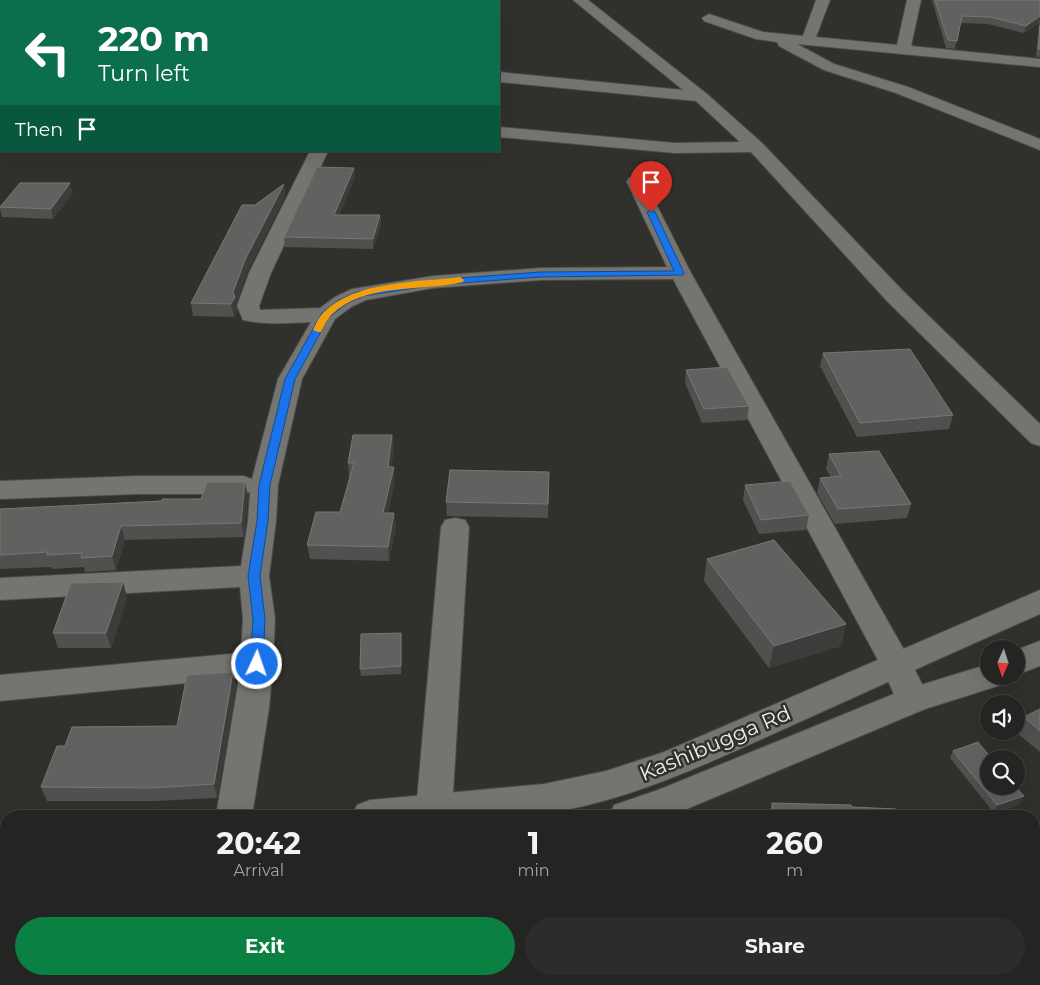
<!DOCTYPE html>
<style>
:root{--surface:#242422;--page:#2c2c2a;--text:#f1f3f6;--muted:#a3a4a5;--line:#414140;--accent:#0b8043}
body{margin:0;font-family:Montserrat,sans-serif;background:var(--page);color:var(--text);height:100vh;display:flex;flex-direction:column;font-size:19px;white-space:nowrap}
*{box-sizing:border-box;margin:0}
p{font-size:16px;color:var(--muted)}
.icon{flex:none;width:28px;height:28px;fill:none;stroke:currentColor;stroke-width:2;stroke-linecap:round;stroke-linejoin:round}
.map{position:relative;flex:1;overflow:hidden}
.panel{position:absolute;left:0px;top:810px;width:1040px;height:175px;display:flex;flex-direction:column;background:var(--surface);border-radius:20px 20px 0 0;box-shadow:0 5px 20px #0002,0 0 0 1px var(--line)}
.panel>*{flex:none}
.top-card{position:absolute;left:0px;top:0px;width:500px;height:152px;box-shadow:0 5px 20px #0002,0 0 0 1px var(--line);background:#0b6e4f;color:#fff;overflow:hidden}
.needle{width:32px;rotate:183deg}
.buttons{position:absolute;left:980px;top:640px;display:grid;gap:10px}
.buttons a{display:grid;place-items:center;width:45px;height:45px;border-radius:50%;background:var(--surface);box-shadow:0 5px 20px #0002,0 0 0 1px var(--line);font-size:25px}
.pin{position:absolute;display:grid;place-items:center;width:42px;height:42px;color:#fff;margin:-51px -21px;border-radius:50% 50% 50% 0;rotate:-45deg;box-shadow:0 0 5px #0007}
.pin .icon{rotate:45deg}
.me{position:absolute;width:55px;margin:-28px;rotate:3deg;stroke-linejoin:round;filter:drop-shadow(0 0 4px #0008)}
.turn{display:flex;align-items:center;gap:18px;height:105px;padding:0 15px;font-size:22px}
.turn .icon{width:65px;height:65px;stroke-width:2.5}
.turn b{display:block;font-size:35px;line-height:42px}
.then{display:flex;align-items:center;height:48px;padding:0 15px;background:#0003;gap:10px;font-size:19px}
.eta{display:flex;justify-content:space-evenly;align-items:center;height:85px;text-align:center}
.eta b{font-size:30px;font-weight:700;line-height:35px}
.action{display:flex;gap:10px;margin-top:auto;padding:10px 15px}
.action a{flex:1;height:58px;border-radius:30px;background:var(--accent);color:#fff;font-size:20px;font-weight:700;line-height:58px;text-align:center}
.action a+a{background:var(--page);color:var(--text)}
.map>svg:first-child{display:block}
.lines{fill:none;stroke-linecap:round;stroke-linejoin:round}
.street-casing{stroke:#4b4b48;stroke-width:2}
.secondary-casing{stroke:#4b4b48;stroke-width:2}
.street{fill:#747470;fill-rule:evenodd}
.secondary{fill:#747470;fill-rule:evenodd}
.wall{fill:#4f514e}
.shaded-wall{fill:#3b3d3a}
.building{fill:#60625f;stroke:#767875}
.route{fill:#1a73e8;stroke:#114b97}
.slow{fill:#f59e0b}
.labels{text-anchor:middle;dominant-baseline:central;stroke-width:5;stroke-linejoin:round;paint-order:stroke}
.near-street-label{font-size:21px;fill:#edeeeb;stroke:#30302d}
</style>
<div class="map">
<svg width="1040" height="985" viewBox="0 0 1040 985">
<rect width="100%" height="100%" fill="#30302d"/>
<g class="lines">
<g class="street-casing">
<g id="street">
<path d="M 573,0 L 588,0 L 707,94 L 762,143 L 903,291 L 1040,424 L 1040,446 L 1031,443 L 887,301 L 751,152 L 675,153 L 499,137 L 499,127 L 675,143 L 740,142 L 696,101 L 499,82 L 499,72 L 683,90 Z"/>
<path d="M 816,0 L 830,0 L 816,37 L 897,45 L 907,0 L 921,0 L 911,46 L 1040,59 L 1040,67 L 797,44 L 834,64 L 908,87 L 1040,139 L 1040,150 L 896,93 L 824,70 L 779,46 L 777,42 L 756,39 L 704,21 L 702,18 L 709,14 L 763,32 L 803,36 Z"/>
<rect x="0" y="84" width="1" height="10"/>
<path d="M 310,151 L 328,151 L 271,273 L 259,306 L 260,310 L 320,308 L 335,297 L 352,289 L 433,276 L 541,268 L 667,267 L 627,182 L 629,178 L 636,176 L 643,178 L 691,273 L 912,664 L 930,700 L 925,709 L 913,713 L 901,709 L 880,664 L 673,279 L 541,280 L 433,288 L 366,300 L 351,307 L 335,319 L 302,379 L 278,485 L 276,521 L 269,576 L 275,619 L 273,664 L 269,708 L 252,816 L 216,816 L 239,678 L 0,701 L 0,675 L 241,653 L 243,619 L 240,587 L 0,600 L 0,578 L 241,566 L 248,521 L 250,492 L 243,494 L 138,494 L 0,499 L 0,481 L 138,476 L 243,476 L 252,479 L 278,379 L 311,322 C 288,323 265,325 243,320 L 237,306 L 249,273 Z"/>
<path d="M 455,518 L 465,520 L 469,527 L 452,811 L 450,816 L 418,816 L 416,811 L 441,527 L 445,520 Z"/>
<path d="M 111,979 L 153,979 L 152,985 L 110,985 Z"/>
</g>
</g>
<g class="secondary-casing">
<g id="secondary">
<path d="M 1040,590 L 1040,614 C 958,650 877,687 795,724 C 708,763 620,807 524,816 L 352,816 L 357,805 L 370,800 L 544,784 L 606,771 L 664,752 Z"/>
<path d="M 1040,641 L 1040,666 L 1016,675 L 1016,650 Z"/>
<path d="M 989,664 L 989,676 L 1005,676 L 1001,685 L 925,709 L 670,816 L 609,816 L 614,805 L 658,790 L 901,691 Z"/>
<path d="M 6,825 L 6,857 L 0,858 L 0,826 Z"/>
<rect x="0" y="869" width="6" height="34"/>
</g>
</g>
<use href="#street" class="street"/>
<use href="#secondary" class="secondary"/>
</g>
<g class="wall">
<path d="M 932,0 L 1040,0 L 1040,57 L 1036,57 L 1039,23 L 1024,33 L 988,24 L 960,23 L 955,49 L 946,48 Z"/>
<path d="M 354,168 L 355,177 L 339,215 L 380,215 L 381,225 L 373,249 L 285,247 L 284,237 Z"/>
<path d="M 284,184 L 285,196 L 247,272 L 236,304 L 237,311 L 234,317 L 193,316 L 191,303 L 255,205 Z"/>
<path d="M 73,193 L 53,219 L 2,217 L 0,209 L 0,207 Z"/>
<path d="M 823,353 L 953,415 L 949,429 L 857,437 L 820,366 Z"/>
<path d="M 686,370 L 749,406 L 747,420 L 702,423 L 685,383 Z"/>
<path d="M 392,435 L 394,448 L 391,467 L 395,480 L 388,513 L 394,513 L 396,527 L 389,561 L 310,559 L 307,545 L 340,512 L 350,477 L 349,477 L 348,463 Z"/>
<path d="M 829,454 L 911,504 L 907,518 L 835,524 L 817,493 L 820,478 L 831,477 L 826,469 Z"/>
<path d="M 549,472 L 548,518 L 447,516 L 446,502 Z"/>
<path d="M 745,485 L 809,515 L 806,530 L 759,534 L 743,500 Z"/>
<path d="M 248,496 L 244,537 L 125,540 L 116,570 L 85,572 L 84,567 L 52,569 L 51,567 L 0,569 L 0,509 Z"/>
<path d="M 707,559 L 846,624 L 841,646 L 769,668 L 704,581 Z"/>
<path d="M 127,597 L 111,648 L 58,648 L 53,633 Z"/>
<path d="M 401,633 L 402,640 L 401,674 L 361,676 L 360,669 Z"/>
<path d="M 233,672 L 236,686 L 217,798 L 156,801 L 47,801 L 41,787 L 65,746 L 177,726 Z"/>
<path d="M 1040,709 L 1040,752 L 1017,733 L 1024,717 Z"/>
<path d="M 953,751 L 1020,804 L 994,813 L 950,758 Z"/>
<path d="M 772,803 L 852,807 L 897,816 L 769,816 Z"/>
<path d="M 1034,902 L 1040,902 L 1040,968 L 1034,967 Z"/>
<path d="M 800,979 L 840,979 L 838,985 L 801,985 Z"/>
</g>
<g class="shaded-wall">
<path d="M 1040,16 L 1039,23 L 1024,33 L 1026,26 Z"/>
<path d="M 354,168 L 355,177 L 335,224 L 334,215 Z"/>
<path d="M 70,183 L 73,193 L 53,219 L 51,209 Z"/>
<path d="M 284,184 L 285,196 L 247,272 L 236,304 L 237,311 L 234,317 L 231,304 L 233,292 L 245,260 Z"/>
<path d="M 380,215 L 381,225 L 373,249 L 373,239 Z"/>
<path d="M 392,435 L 394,448 L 389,480 L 388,467 Z"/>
<path d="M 394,467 L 395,480 L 385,527 L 383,513 Z"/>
<path d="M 245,482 L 248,496 L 244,537 L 241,523 Z"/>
<path d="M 394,513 L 396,527 L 389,561 L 388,547 Z"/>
<path d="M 121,526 L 125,540 L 116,570 L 112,556 Z"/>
<path d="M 123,582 L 127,597 L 111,648 L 106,633 Z"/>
<path d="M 846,624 L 841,646 L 769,668 L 774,646 Z"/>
<path d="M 401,633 L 402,640 L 401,674 Z"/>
<path d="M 233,672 L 236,686 L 217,798 L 214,784 Z"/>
<path d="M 1024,796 L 1020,804 L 994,813 L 997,805 Z"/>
<path d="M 79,979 L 92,979 L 90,985 L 76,985 Z"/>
<path d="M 431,979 L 433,979 L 433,985 L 430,985 Z"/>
</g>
<g class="building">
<path d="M 935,0 L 1040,0 L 1040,16 L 1026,26 L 990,17 L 962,16 L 957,41 L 948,40 Z"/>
<path d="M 1040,26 L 1040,49 L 1038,49 Z"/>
<path d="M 317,167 L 354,168 L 334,215 L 380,215 L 373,239 L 284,237 Z"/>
<path d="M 20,183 L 70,183 L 51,209 L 0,207 Z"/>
<path d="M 284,184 L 245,260 L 233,292 L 235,297 L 231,304 L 191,303 L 242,205 L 255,205 Z"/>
<path d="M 910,349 L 953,415 L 860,423 L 823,353 Z"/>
<path d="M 727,367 L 749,406 L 704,409 L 686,370 Z"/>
<path d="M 353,435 L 392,435 L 388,467 L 394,467 L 383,513 L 394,513 L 388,547 L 307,545 L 316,512 L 340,512 L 354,463 L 348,463 Z"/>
<path d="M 879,451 L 911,504 L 838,509 L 820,478 L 841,476 L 829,454 Z"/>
<path d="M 450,470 L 549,472 L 548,504 L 446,502 Z"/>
<path d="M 790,481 L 809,515 L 761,520 L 745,485 Z"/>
<path d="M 207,482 L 245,482 L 241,523 L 121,526 L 112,556 L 81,558 L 82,553 L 47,555 L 48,552 L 0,555 L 0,509 L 162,501 L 162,499 L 201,499 Z"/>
<path d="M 774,540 L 846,624 L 774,646 L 707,559 Z"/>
<path d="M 123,582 L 106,633 L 53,633 L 71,583 Z"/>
<path d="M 401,633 L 401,666 L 360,669 L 361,634 Z"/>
<path d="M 233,672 L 214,784 L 152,788 L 41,787 L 57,746 L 65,746 L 72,727 L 177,726 L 187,675 Z"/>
<path d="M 1040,709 L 1040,731 L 1024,717 Z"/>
<path d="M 978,742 L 992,759 L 989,759 L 989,786 L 1015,786 L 1024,796 L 997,805 L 953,751 Z"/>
<path d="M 772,803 L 851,805 L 852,807 L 896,809 L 897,816 L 773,816 Z"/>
<path d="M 1034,902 L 1040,902 L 1040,953 L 1034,952 Z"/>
<path d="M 0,926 L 6,926 L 6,979 L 79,979 L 76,985 L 0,985 Z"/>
<path d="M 342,979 L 431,979 L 430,985 L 341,985 Z"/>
</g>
<path class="route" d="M 651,210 L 655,212 L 684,273 L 683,275 L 540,277 L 434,285 L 363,296 L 346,304 L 329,317 L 295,379 L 270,485 L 268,521 L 260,576 L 265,619 L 263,664 L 262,667 L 252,667 L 250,664 L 253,619 L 248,576 L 257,521 L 259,485 L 285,379 L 322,313 L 339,300 L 357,292 L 434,280 L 540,272 L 674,271 L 647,212 Z"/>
<path class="slow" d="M 460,277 L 464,280 L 463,282 C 419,292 366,282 331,315 C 327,320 324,326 321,332 L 318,332 L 313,330 C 316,324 319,317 323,313 C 354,281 418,282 460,277 Z"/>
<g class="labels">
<g class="near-street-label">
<text transform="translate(715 743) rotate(-23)">Kashibugga Rd</text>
</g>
</g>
</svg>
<div class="buttons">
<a><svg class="needle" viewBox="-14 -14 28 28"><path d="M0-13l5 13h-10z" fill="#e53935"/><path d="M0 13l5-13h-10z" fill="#a3a4a5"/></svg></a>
<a><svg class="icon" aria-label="sound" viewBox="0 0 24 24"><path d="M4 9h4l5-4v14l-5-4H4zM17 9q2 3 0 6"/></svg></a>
<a><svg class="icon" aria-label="search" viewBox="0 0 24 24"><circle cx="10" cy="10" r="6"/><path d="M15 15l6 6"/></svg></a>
</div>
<div class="pin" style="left:651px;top:212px;background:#d93025"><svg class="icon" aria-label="arrive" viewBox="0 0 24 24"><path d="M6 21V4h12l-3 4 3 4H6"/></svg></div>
<svg class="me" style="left:257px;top:664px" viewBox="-20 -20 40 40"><circle r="17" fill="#1a73e8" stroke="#fff" stroke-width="3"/><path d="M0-11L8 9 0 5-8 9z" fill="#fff"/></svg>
<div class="top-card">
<div class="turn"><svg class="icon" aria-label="left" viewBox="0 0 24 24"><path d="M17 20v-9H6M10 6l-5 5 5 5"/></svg><div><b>220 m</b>Turn left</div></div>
<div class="then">Then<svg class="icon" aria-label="arrive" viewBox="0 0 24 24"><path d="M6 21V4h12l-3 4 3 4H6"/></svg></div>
</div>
<section class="panel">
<div class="eta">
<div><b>20:42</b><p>Arrival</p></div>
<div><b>1</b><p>min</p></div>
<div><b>260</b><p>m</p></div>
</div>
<div class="action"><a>Exit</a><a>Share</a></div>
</section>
</div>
